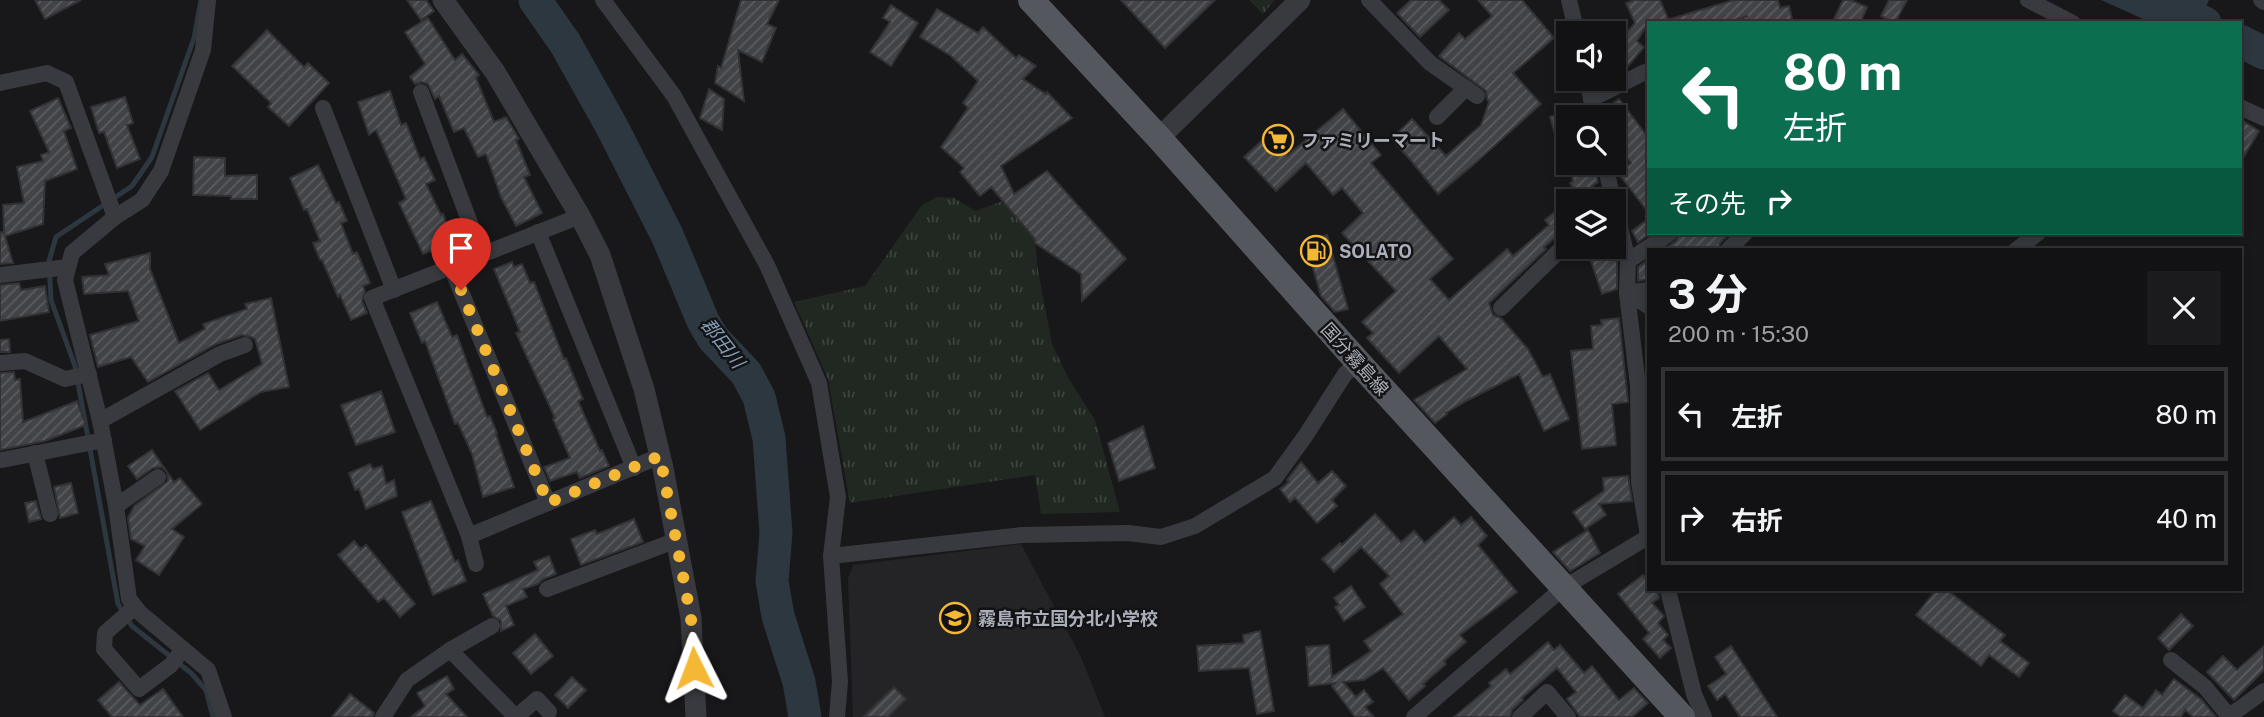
<!DOCTYPE html>
<html lang="ja">
<meta charset="utf-8">
<style>
:root{--surface:#121214;--page:#1b1b1d;--text:#f1f3f6;--muted:#9c9ea0;--line:#313234}
body{margin:0;font-family:"Public Sans","Noto Sans JP",sans-serif;background:var(--page);color:var(--text);height:100vh;display:flex;flex-direction:column;font-size:26px;white-space:nowrap}
*{box-sizing:border-box;margin:0}
p{font-size:23px;color:var(--muted)}
.icon{flex:none;width:38px;height:38px;fill:none;stroke:currentColor;stroke-width:2;stroke-linecap:round;stroke-linejoin:round}
.map{position:relative;flex:1;overflow:hidden}
.drawer{position:absolute;left:1647px;top:248px;width:595px;height:343px;display:flex;flex-direction:column;background:var(--surface);border-radius:0px;box-shadow:0 4px 10px #0003,0 0 0 2px var(--line)}
.drawer>*{flex:none}
.hud{position:absolute;left:1647px;top:21px;width:595px;height:214px;border-radius:0px;box-shadow:0 4px 10px #0003,0 0 0 2px var(--line);background:#0b6e4f;color:#fff;overflow:hidden}
.controls{position:absolute;left:1556px;top:21px;display:grid;gap:14px}
.controls a{display:grid;place-items:center;width:70px;height:70px;border-radius:0px;background:var(--surface);box-shadow:0 4px 10px #0003,0 0 0 2px var(--line);font-size:35px}
.pin{position:absolute;display:grid;place-items:center;width:60px;height:60px;color:#fff;margin:-72px -30px;border-radius:50% 50% 50% 0;rotate:-45deg;box-shadow:0 0 7px #0007}
.pin .icon{rotate:45deg}
.me{position:absolute;width:77px;margin:-38px;rotate:357deg;stroke-linejoin:round;filter:drop-shadow(0 0 5px #0008)}
.turn{display:flex;align-items:center;gap:24px;height:147px;padding:0 21px;font-size:32px}
.turn .icon{width:91px;height:91px;stroke-width:2.5}
.turn b{display:block;font-size:49px;line-height:60px}
.then{display:flex;align-items:center;height:66px;padding:0 21px;background:#0003;gap:14px;font-size:26px}
.round{display:grid;place-items:center;flex:none;width:74px;height:74px;border-radius:0px;background:var(--page)}
.overview{display:flex;align-items:center;justify-content:space-between;height:119px;padding:0 21px}
h1{font-size:42px;font-weight:700;line-height:52px}
ul{padding:0;list-style:none}
li{display:flex;align-items:center;gap:21px;height:94px;margin:0 14px 10px;padding:0 7px;border:4px solid var(--line);border-radius:0px}
li div{flex:1}
li b{display:block;font-size:26px}
li em{font-style:normal}
.map>svg:first-child{display:block}
.built{fill:#242427}
.grass{fill:url(#grass-tufts)}
.water{fill:#2d373f}
.lines{fill:none;stroke-linecap:round;stroke-linejoin:round}
.stream{stroke:#2d373f;stroke-width:5}
.river{stroke:#2d373f;stroke-width:33}
.building{fill:url(#building-hatch);stroke:#323236;stroke-width:2}
.minor{stroke:#393a3f;stroke-width:16}
.tertiary{stroke:#393a3f;stroke-width:21}
.primary{stroke:#55575e;stroke-width:26}
.route{stroke:#f5b835;stroke-width:12;stroke-dasharray:0 21.6}
.labels{text-anchor:middle;dominant-baseline:central;stroke-width:5;stroke-linejoin:round;paint-order:stroke}
.poi-label{font-size:18px;font-weight:bold;fill:#aaafba;stroke:#131315;text-anchor:start}
.street-label{font-size:18px;fill:#aaafba;stroke:#131315}
.water-label{font-size:19px;font-style:italic;fill:#819cb5;stroke:#131315}
</style>
<div class="map">
<svg width="2264" height="717" viewBox="0 0 2264 717">
<defs>
<pattern id="grass-tufts" width="24" height="20" patternUnits="userSpaceOnUse" patternTransform="scale(1.75)"><rect width="24" height="20" fill="#202821"/><path d="M3 7l-1-3M5 7V3M7 7l1-3M15 17l-1-3M17 17v-4M19 17l1-3" fill="none" stroke="#3e453f"/></pattern>
<pattern id="building-hatch" width="6" height="6" patternUnits="userSpaceOnUse" patternTransform="scale(1.75)"><rect width="6" height="6" fill="#424347"/><path d="M-1 1l2-2M0 6l6-6M5 7l2-2" fill="none" stroke="#5b5c5f"/></pattern>
</defs>
<rect width="100%" height="100%" fill="#18181a"/>
<path class="built" d="M 1021,544 L 1081,657 L 1105,717 L 853,717 L 848,578 L 853,565 Z"/>
<g class="grass">
<path d="M 1249,0 L 1275,0 L 1263,14 Z"/>
<path d="M 937,197 L 954,198 L 975,211 L 1003,201 L 1035,239 L 1038,271 L 1052,344 L 1069,379 L 1095,420 L 1120,512 L 1041,514 L 1035,475 L 850,503 L 828,379 L 794,302 L 865,286 L 922,205 Z"/>
</g>
<path class="water" d="M 2101,0 L 2209,0 L 2199,23 L 2152,23 Z"/>
<g class="lines">
<path class="stream" d="M 201,0 L 194,38 L 152,157 L 132,186 L 56,237 L 49,261 L 51,300 L 75,366 L 118,604 L 132,626 L 191,673 L 206,690 L 213,717"/>
<g class="river">
<path d="M 535,0 L 565,43 L 612,127 L 667,235 L 703,321 L 713,338 L 746,373 L 759,397 L 769,438 L 776,533 L 772,581 L 778,616 L 799,682 L 805,717"/>
<path d="M 2156,0 L 2205,23"/>
<path d="M 2240,41 L 2264,53"/>
</g>
</g>
<g class="building">
<path d="M 35,0 L 81,0 L 45,19 Z"/>
<path d="M 407,0 L 426,0 L 434,11 L 421,20 Z"/>
<path d="M 741,0 L 779,0 L 767,24 L 776,28 L 762,62 L 738,50 L 744,101 L 715,83 L 718,66 L 721,68 Z"/>
<path d="M 1121,0 L 1215,0 L 1165,48 Z"/>
<path d="M 1411,0 L 1439,0 L 1449,10 L 1420,37 L 1397,13 Z"/>
<path d="M 1478,0 L 1522,0 L 1554,38 L 1513,73 L 1541,104 L 1473,165 L 1438,194 L 1408,157 L 1391,139 L 1412,119 L 1446,156 L 1481,125 L 1489,102 L 1487,99 L 1486,91 L 1439,56 L 1459,33 L 1465,39 L 1492,16 Z"/>
<path d="M 1634,0 L 1660,0 L 1670,23 L 1648,23 L 1637,41 L 1644,47 L 1624,71 L 1620,73 L 1614,67 L 1614,48 L 1635,23 L 1626,3 Z"/>
<path d="M 1734,0 L 1778,0 L 1780,8 L 1789,6 L 1793,23 L 1744,23 L 1743,18 L 1748,16 L 1724,23 L 1671,23 L 1670,19 Z"/>
<path d="M 1843,0 L 1851,0 L 1867,7 L 1860,23 L 1843,23 L 1834,19 Z"/>
<path d="M 1889,0 L 1907,0 L 1895,23 L 1881,16 Z"/>
<path d="M 891,5 L 918,23 L 891,66 L 870,52 L 890,22 L 883,18 Z"/>
<path d="M 937,9 L 978,33 L 983,27 L 1016,58 L 1019,55 L 1036,66 L 1023,79 L 1046,94 L 1047,92 L 1072,118 L 1001,166 L 1014,194 L 1047,171 L 1126,259 L 1082,301 L 1081,274 L 1035,243 L 1035,239 L 991,187 L 980,196 L 960,172 L 964,168 L 941,147 L 968,108 L 963,103 L 978,81 L 951,56 L 920,37 Z"/>
<path d="M 428,18 L 455,60 L 462,54 L 479,75 L 476,78 L 494,122 L 506,117 L 519,139 L 516,140 L 530,175 L 524,177 L 542,213 L 516,226 L 501,197 L 486,154 L 478,157 L 464,128 L 454,132 L 439,96 L 435,99 L 428,84 L 422,82 L 415,84 L 410,77 L 425,64 L 405,32 Z"/>
<path d="M 267,30 L 304,67 L 308,63 L 329,83 L 289,126 L 268,107 L 271,103 L 232,66 Z"/>
<path d="M 709,89 L 724,99 L 722,130 L 700,118 Z"/>
<path d="M 390,91 L 401,125 L 406,123 L 420,159 L 424,157 L 435,180 L 426,184 L 441,215 L 443,214 L 454,241 L 423,254 L 399,203 L 406,199 L 376,130 L 369,135 L 358,102 Z"/>
<path d="M 125,97 L 133,123 L 127,125 L 140,159 L 117,168 L 104,132 L 99,133 L 91,107 Z"/>
<path d="M 58,98 L 71,128 L 64,131 L 77,169 L 45,181 L 43,224 L 5,236 L 13,263 L 0,264 L 0,232 L 4,233 L 3,205 L 24,203 L 17,167 L 43,161 L 41,155 L 49,152 L 30,111 Z"/>
<path d="M 1619,99 L 1648,137 L 1648,212 L 1618,173 L 1631,163 L 1616,144 L 1626,135 L 1606,109 Z"/>
<path d="M 1343,109 L 1381,155 L 1371,163 L 1453,259 L 1430,279 L 1449,300 L 1507,249 L 1513,256 L 1549,225 L 1545,220 L 1568,200 L 1568,227 L 1544,247 L 1546,249 L 1489,303 L 1493,315 L 1501,318 L 1528,349 L 1543,377 L 1550,374 L 1569,419 L 1544,431 L 1519,374 L 1468,400 L 1446,413 L 1447,414 L 1435,423 L 1414,400 L 1467,369 L 1439,336 L 1399,373 L 1367,338 L 1373,333 L 1362,322 L 1396,291 L 1342,233 L 1363,213 L 1342,188 L 1333,195 L 1306,163 L 1276,191 L 1244,157 L 1269,134 L 1288,155 Z"/>
<path d="M 1568,111 L 1568,166 L 1564,166 L 1550,117 Z"/>
<path d="M 2240,119 L 2259,131 L 2240,163 Z"/>
<path d="M 194,157 L 225,158 L 225,176 L 257,175 L 257,199 L 231,199 L 231,196 L 193,195 Z"/>
<path d="M 1592,163 L 1595,168 L 1598,182 L 1592,186 L 1596,193 L 1582,201 L 1570,183 L 1573,181 L 1572,177 Z"/>
<path d="M 318,165 L 336,203 L 339,202 L 347,221 L 341,223 L 353,254 L 357,252 L 370,283 L 363,286 L 365,291 L 362,301 L 367,313 L 351,320 L 340,295 L 338,297 L 322,260 L 320,260 L 313,243 L 320,241 L 307,209 L 304,210 L 290,178 Z"/>
<path d="M 1648,219 L 1648,233 L 1651,233 L 1638,242 L 1632,231 Z"/>
<path d="M 1680,233 L 1730,233 L 1720,243 L 1718,250 L 1663,250 L 1676,241 Z"/>
<path d="M 1327,235 L 1348,309 L 1335,312 L 1321,296 L 1305,241 Z"/>
<path d="M 1615,250 L 1617,262 L 1617,289 L 1602,294 L 1590,258 Z"/>
<path d="M 150,253 L 150,269 L 179,343 L 205,329 L 203,324 L 247,309 L 245,304 L 271,298 L 289,387 L 261,392 L 200,430 L 175,391 L 208,373 L 219,390 L 262,364 L 255,339 L 251,337 L 242,335 L 216,344 L 148,382 L 131,357 L 98,367 L 90,335 L 139,321 L 128,291 L 84,294 L 82,277 L 109,275 L 105,264 Z"/>
<path d="M 1648,260 L 1648,279 L 1638,281 L 1638,267 Z"/>
<path d="M 512,262 L 514,267 L 522,264 L 530,283 L 534,282 L 564,359 L 566,358 L 583,399 L 578,401 L 600,451 L 602,450 L 609,466 L 580,478 L 577,472 L 550,481 L 544,467 L 570,458 L 553,419 L 555,418 L 516,333 L 520,332 L 494,269 Z"/>
<path d="M 19,283 L 21,290 L 45,286 L 49,312 L 0,321 L 0,285 Z"/>
<path d="M 437,302 L 452,337 L 457,335 L 487,417 L 490,416 L 497,433 L 496,434 L 514,487 L 483,497 L 472,454 L 458,423 L 455,424 L 425,341 L 422,343 L 410,313 Z"/>
<path d="M 1619,318 L 1628,402 L 1612,404 L 1616,445 L 1582,449 L 1571,351 L 1593,349 L 1591,326 L 1602,325 L 1601,320 Z"/>
<path d="M 9,339 L 10,352 L 0,352 L 0,340 Z"/>
<path d="M 14,372 L 15,380 L 20,379 L 23,422 L 77,401 L 86,425 L 45,441 L 0,450 L 0,373 Z"/>
<path d="M 381,391 L 395,432 L 356,445 L 341,405 Z"/>
<path d="M 1143,426 L 1155,468 L 1119,481 L 1108,443 Z"/>
<path d="M 152,450 L 174,482 L 180,478 L 202,504 L 172,529 L 184,537 L 159,575 L 136,560 L 145,546 L 131,539 L 128,518 L 134,506 L 168,481 L 167,472 L 162,467 L 153,468 L 137,479 L 128,466 Z"/>
<path d="M 1301,462 L 1318,483 L 1332,471 L 1346,486 L 1332,500 L 1337,506 L 1317,523 L 1295,498 L 1290,502 L 1280,489 L 1289,482 L 1287,480 Z"/>
<path d="M 370,464 L 373,469 L 382,466 L 386,484 L 394,480 L 397,496 L 366,509 L 359,489 L 355,490 L 349,473 Z"/>
<path d="M 1628,476 L 1632,501 L 1599,504 L 1606,515 L 1585,529 L 1573,512 L 1604,491 L 1603,478 Z"/>
<path d="M 71,483 L 78,513 L 60,518 L 54,487 Z"/>
<path d="M 36,501 L 41,519 L 29,522 L 25,503 Z"/>
<path d="M 431,501 L 455,562 L 458,560 L 466,581 L 433,595 L 402,512 Z"/>
<path d="M 1375,514 L 1401,542 L 1414,531 L 1425,543 L 1454,517 L 1461,525 L 1471,517 L 1487,536 L 1478,545 L 1517,592 L 1460,635 L 1466,642 L 1444,661 L 1446,664 L 1423,684 L 1425,686 L 1409,700 L 1383,668 L 1364,680 L 1343,682 L 1356,697 L 1364,690 L 1373,702 L 1365,707 L 1374,717 L 1355,717 L 1332,686 L 1335,683 L 1309,686 L 1306,647 L 1329,645 L 1332,677 L 1371,651 L 1364,641 L 1403,614 L 1380,584 L 1389,576 L 1361,547 L 1334,572 L 1322,559 L 1340,543 L 1342,545 Z"/>
<path d="M 634,519 L 643,542 L 581,565 L 571,539 L 595,530 L 597,534 Z"/>
<path d="M 1588,530 L 1600,553 L 1570,571 L 1553,552 Z"/>
<path d="M 354,541 L 361,549 L 366,545 L 415,604 L 400,617 L 384,598 L 378,602 L 338,555 Z"/>
<path d="M 549,556 L 556,574 L 543,579 L 538,584 L 523,589 L 527,597 L 506,606 L 514,625 L 501,631 L 501,621 L 493,616 L 483,594 L 538,570 L 534,562 Z"/>
<path d="M 1643,575 L 1648,582 L 1648,590 L 1655,590 L 1658,594 L 1659,598 L 1652,603 L 1664,616 L 1658,623 L 1668,635 L 1663,640 L 1671,648 L 1660,658 L 1643,639 L 1649,633 L 1618,594 Z"/>
<path d="M 1351,586 L 1365,607 L 1344,621 L 1335,607 L 1339,605 L 1334,598 Z"/>
<path d="M 1936,590 L 1947,590 L 2005,635 L 2000,641 L 2029,663 L 2019,677 L 1989,655 L 1981,666 L 1916,615 Z"/>
<path d="M 2181,614 L 2193,626 L 2169,650 L 2158,638 Z"/>
<path d="M 1260,631 L 1274,711 L 1257,714 L 1249,668 L 1199,671 L 1197,646 L 1244,643 L 1243,635 Z"/>
<path d="M 535,634 L 553,656 L 531,674 L 513,653 Z"/>
<path d="M 1548,642 L 1554,650 L 1560,645 L 1584,673 L 1592,666 L 1619,700 L 1634,688 L 1648,703 L 1632,717 L 1580,717 L 1567,699 L 1576,692 L 1557,668 L 1522,698 L 1523,700 L 1512,710 L 1510,717 L 1454,717 L 1491,686 L 1489,683 L 1506,669 L 1510,674 Z"/>
<path d="M 1731,646 L 1777,717 L 1740,717 L 1725,694 L 1717,700 L 1708,686 L 1726,674 L 1715,657 Z"/>
<path d="M 2264,646 L 2264,670 L 2234,700 L 2207,672 L 2223,656 L 2237,670 Z"/>
<path d="M 447,676 L 454,689 L 446,694 L 467,717 L 411,717 L 425,706 L 417,693 Z"/>
<path d="M 572,677 L 586,690 L 568,708 L 555,695 Z"/>
<path d="M 2174,679 L 2202,700 L 2216,717 L 2193,717 L 2185,710 L 2181,717 L 2121,717 L 2113,711 L 2125,695 L 2143,708 L 2156,690 L 2162,695 Z"/>
<path d="M 119,682 L 140,705 L 163,689 L 183,717 L 112,717 L 98,700 Z"/>
<path d="M 894,687 L 906,699 L 888,717 L 863,717 Z"/>
<path d="M 350,694 L 374,713 L 373,717 L 332,717 Z"/>
</g>
<g class="lines">
<g class="minor">
<path d="M 603,0 L 674,96 L 767,265 L 819,383 L 838,497 L 831,556 L 840,682 L 837,717"/>
<path d="M 1369,0 L 1430,63 L 1477,96"/>
<path d="M 1569,0 L 1577,33"/>
<path d="M 2028,0 L 2073,23"/>
<path d="M 2261,0 L 2264,2"/>
<path d="M 1587,79 L 1595,117"/>
<path d="M 0,83 L 47,73 L 66,82 L 115,217 L 72,253 L 65,280 L 100,421 L 116,506 L 129,599 L 140,613 L 208,670 L 224,717"/>
<path d="M 421,92 L 482,255"/>
<path d="M 1591,99 L 1645,72 L 1648,72"/>
<path d="M 2240,107 L 2264,118"/>
<path d="M 323,108 L 394,290"/>
<path d="M 1437,117 L 1466,88"/>
<path d="M 1605,163 L 1613,201"/>
<path d="M 1614,202 L 1628,261 L 1627,293 L 1638,386 L 1639,482 L 1648,535"/>
<path d="M 580,216 L 372,298 L 469,536 L 660,456"/>
<path d="M 115,217 L 142,200 L 161,171 L 203,50 L 208,0"/>
<path d="M 538,232 L 634,468"/>
<path d="M 1728,250 L 1745,233"/>
<path d="M 2016,250 L 2038,233"/>
<path d="M 1628,261 L 1670,233"/>
<path d="M 451,267 L 548,503"/>
<path d="M 0,275 L 68,267"/>
<path d="M 1627,293 L 1648,306"/>
<path d="M 1627,293 L 1648,290"/>
<path d="M 1501,308 L 1568,242"/>
<path d="M 0,363 L 25,361 L 65,379 L 89,374"/>
<path d="M 100,421 L 220,354 L 245,345"/>
<path d="M 35,453 L 50,514"/>
<path d="M 2,460 L 104,440"/>
<path d="M 116,506 L 158,477"/>
<path d="M 469,536 L 476,564"/>
<path d="M 831,556 L 1022,535 L 1128,533 L 1161,537 L 1195,526 L 1275,478 L 1306,435 L 1345,374 L 1358,362"/>
<path d="M 547,589 L 677,540"/>
<path d="M 1668,590 L 1694,694 L 1704,717"/>
<path d="M 135,607 L 105,633 L 104,649 L 139,689 L 171,665 L 183,649"/>
<path d="M 450,650 L 516,717 L 537,699 L 549,712"/>
<path d="M 2171,660 L 2205,687 L 2229,716"/>
<path d="M 383,717 L 407,680 L 450,650 L 492,626"/>
<path d="M 1414,717 L 1563,588 L 1648,537"/>
<path d="M 1520,717 L 1547,692 L 1568,717"/>
<path d="M 2228,717 L 2264,691"/>
</g>
<g class="tertiary">
<path d="M 443,0 L 495,72 L 580,216 L 600,255 L 644,389 L 663,468 L 691,618 L 696,717"/>
<path d="M 1159,138 L 1300,0"/>
</g>
<path class="primary" d="M 1031,0 L 1159,138 L 1358,362 L 1682,717"/>
</g>
<g class="lines">
<path class="route" d="M 461,290 L 548,503 L 660,456 L 691,618 L 694,668"/>
</g>
<defs>
<g id="supermarket-ring" transform="scale(1.575)"><circle r="9.5" fill="#131315" stroke="#f5b835" stroke-width="1.5"/><path d="M-6-5.5h2.5l.6 2H6L4.5 2H-2.5L-4.4-4H-6ZM-1.5 3.2a1.3 1.3 0 1 0 .1 0ZM3 3.2a1.3 1.3 0 1 0 .1 0Z" fill="#f5b835"/></g>
<g id="fuel-ring" transform="scale(1.575)"><circle r="9.5" fill="#131315" stroke="#f5b835" stroke-width="1.5"/><path d="M-5.5-6h7V0h2V4h1.3V-2.5L3-4.5l.8-.8L6-3V5H2.5V1h-1V6h-7ZM-4.2-4.7v3.2H.2V-4.7Z" fill="#f5b835"/></g>
<g id="school-ring" transform="scale(1.575)"><circle r="9.5" fill="#131315" stroke="#f5b835" stroke-width="1.5"/><path d="M0-5L7-2L0 1L-7-2ZM-4 1L0 2.5L4 1V4Q0 6-4 4Z" fill="#f5b835"/></g>
</defs>
<g fill-rule="evenodd">
<use href="#supermarket-ring" x="1278" y="140"/>
<use href="#fuel-ring" x="1316" y="251"/>
<use href="#school-ring" x="955" y="618"/>
</g>
<g class="labels">
<g class="poi-label">
<text x="1301" y="140">ファミリーマート</text>
<text x="1339" y="251">SOLATO</text>
<text x="978" y="618">霧島市立国分北小学校</text>
</g>
<g class="street-label">
<text transform="translate(1355 359) rotate(48)">国分霧島線</text>
</g>
<g class="water-label">
<text transform="translate(723 343) rotate(52)">郡田川</text>
</g>
</g>
</svg>
<div class="controls">
<a><svg class="icon" aria-label="sound" viewBox="0 0 24 24"><path d="M4 9h4l5-4v14l-5-4H4zM17 9q2 3 0 6"/></svg></a>
<a><svg class="icon" aria-label="search" viewBox="0 0 24 24"><circle cx="10" cy="10" r="6"/><path d="M15 15l6 6"/></svg></a>
<a><svg class="icon" aria-label="layers" viewBox="0 0 24 24"><path d="M12 4l9 5-9 5-9-5zM3 14l9 5 9-5"/></svg></a>
</div>
<div class="pin" style="left:461px;top:290px;background:#d93025"><svg class="icon" aria-label="arrive" viewBox="0 0 24 24"><path d="M6 21V4h12l-3 4 3 4H6"/></svg></div>
<svg class="me" style="left:694px;top:668px" viewBox="-20 -20 40 40"><path d="M0-17L14 15 0 8-14 15z" fill="#f5b835" stroke="#fff" stroke-width="4"/></svg>
<div class="hud">
<div class="turn"><svg class="icon" aria-label="left" viewBox="0 0 24 24"><path d="M17 20v-9H6M10 6l-5 5 5 5"/></svg><div><b>80 m</b>左折</div></div>
<div class="then">その先<svg class="icon" aria-label="right" viewBox="0 0 24 24"><path d="M7 20v-9h11M14 6l5 5-5 5"/></svg></div>
</div>
<section class="drawer">
<div class="overview"><div><h1>3 分</h1><p>200 m · 15:30</p></div><a class="round"><svg class="icon" aria-label="close" viewBox="0 0 24 24"><path d="M6 6l12 12M18 6L6 18"/></svg></a></div>
<ul>
<li><svg class="icon" aria-label="left" viewBox="0 0 24 24"><path d="M17 20v-9H6M10 6l-5 5 5 5"/></svg><div><b>左折</b></div><em>80 m</em></li>
<li><svg class="icon" aria-label="right" viewBox="0 0 24 24"><path d="M7 20v-9h11M14 6l5 5-5 5"/></svg><div><b>右折</b></div><em>40 m</em></li>
</ul>
</section>
</div>
